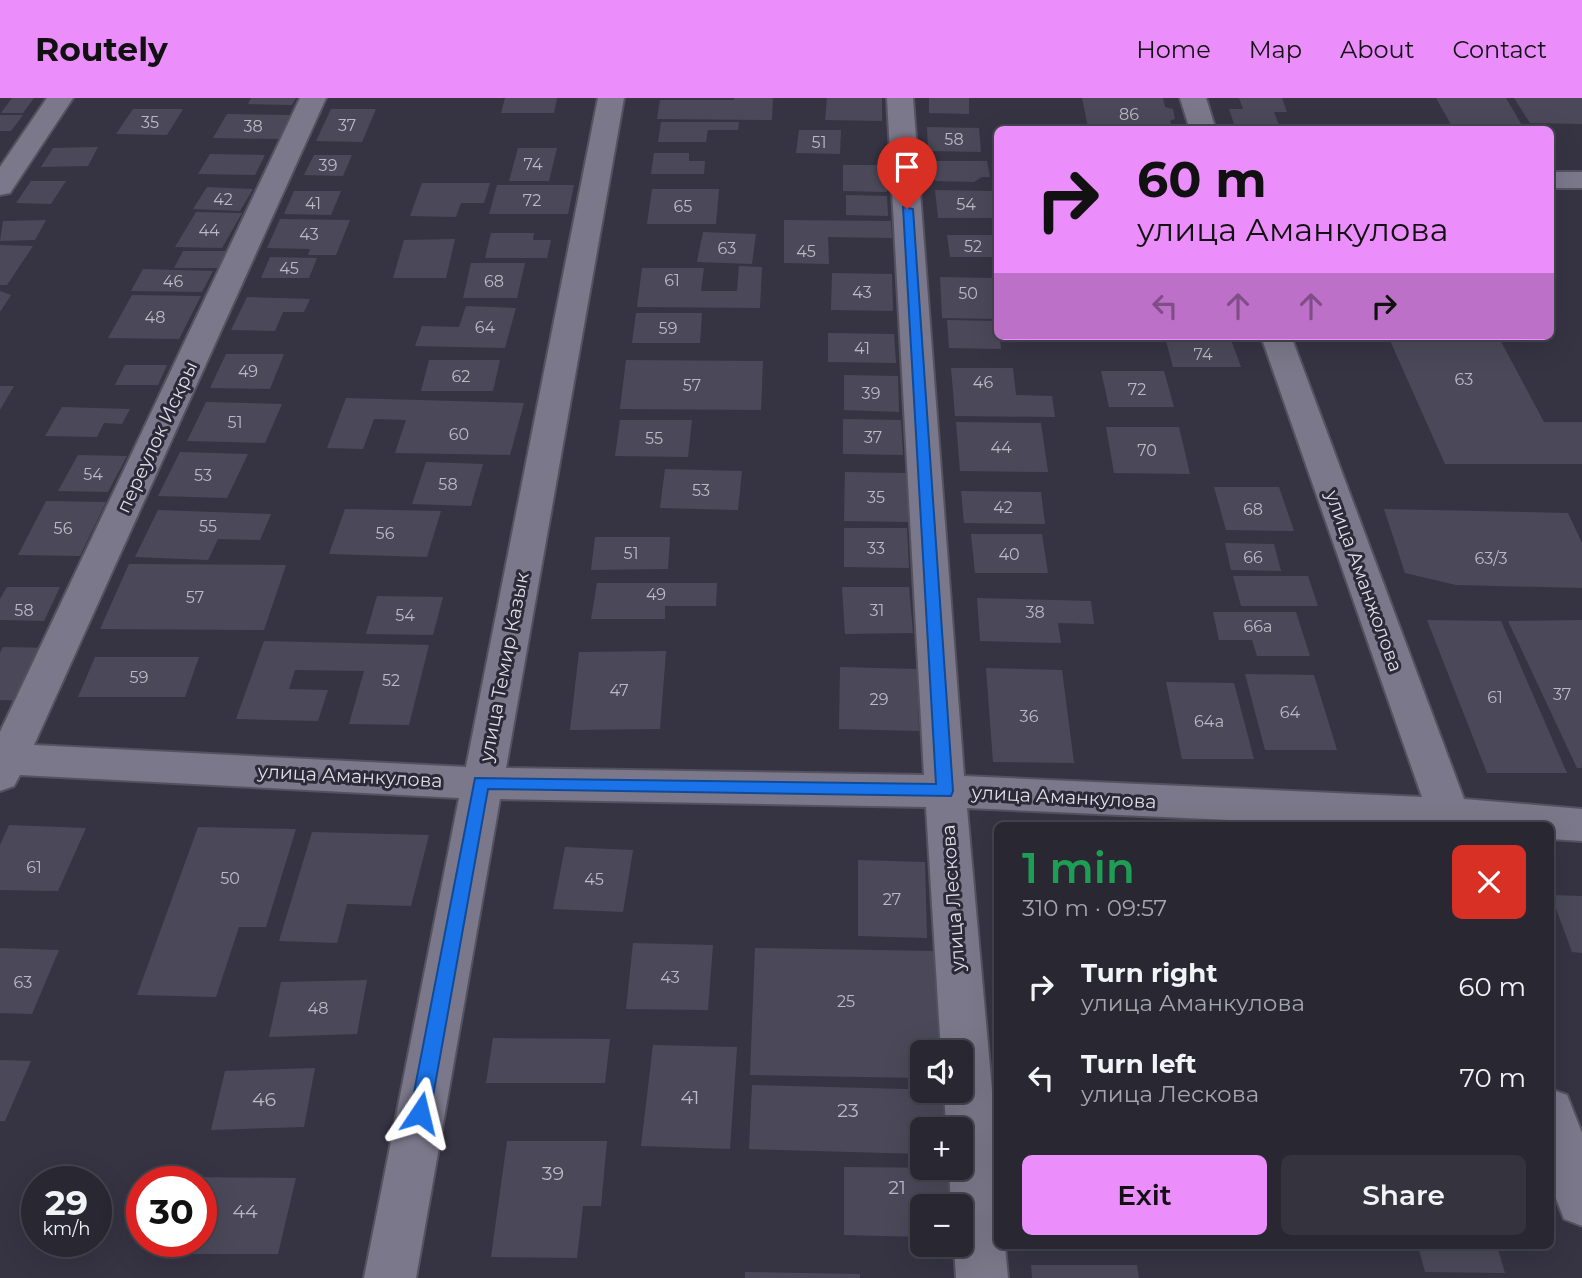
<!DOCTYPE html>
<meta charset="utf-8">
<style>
:root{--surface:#282732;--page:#34333e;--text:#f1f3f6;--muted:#a5a5ac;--line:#44444d;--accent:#eb8dfb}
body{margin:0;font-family:Montserrat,sans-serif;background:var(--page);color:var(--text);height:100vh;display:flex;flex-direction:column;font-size:26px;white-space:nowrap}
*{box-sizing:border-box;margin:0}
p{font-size:23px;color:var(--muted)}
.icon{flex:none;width:38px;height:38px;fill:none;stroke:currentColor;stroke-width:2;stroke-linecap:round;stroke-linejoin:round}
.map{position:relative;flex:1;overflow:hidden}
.side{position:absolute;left:994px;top:724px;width:560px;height:427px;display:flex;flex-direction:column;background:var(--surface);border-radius:10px;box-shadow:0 7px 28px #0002,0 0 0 2px var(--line)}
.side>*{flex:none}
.hud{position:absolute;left:994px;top:28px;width:560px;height:214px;border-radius:10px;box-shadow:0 7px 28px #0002,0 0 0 2px var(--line);background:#eb8dfb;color:#111;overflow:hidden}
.fabs{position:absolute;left:910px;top:942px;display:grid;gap:14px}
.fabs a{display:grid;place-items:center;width:63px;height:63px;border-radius:10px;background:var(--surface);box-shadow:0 7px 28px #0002,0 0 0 2px var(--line);font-size:35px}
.speed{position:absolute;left:21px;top:1068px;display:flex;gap:14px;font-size:35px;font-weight:700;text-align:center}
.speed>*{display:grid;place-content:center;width:91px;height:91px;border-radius:50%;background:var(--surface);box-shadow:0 7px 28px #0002,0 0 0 2px var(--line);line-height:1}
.speed small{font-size:18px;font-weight:400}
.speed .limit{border:10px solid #d22;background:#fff;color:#111}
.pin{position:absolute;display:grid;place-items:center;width:60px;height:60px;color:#fff;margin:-72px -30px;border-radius:50% 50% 50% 0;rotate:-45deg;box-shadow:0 0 7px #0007}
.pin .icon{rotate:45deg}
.me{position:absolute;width:77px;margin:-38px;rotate:10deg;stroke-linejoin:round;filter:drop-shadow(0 0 5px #0008)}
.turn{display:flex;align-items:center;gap:24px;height:147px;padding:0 28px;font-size:32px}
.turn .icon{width:91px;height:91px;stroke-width:2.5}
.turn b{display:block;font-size:49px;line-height:60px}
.lanes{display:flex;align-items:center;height:66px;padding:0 28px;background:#0003;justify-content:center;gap:35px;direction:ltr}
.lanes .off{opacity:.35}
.round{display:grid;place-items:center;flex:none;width:74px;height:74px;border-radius:10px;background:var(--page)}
.summary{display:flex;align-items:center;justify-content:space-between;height:119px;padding:0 28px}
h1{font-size:42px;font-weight:600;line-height:52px;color:#1e9e55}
.action{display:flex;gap:14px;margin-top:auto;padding:14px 28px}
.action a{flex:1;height:80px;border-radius:10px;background:var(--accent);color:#111;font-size:28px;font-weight:600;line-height:80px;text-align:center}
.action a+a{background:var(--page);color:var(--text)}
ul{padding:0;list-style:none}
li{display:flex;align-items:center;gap:21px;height:91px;padding:0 28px}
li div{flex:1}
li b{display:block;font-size:26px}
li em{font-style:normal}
header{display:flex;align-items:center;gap:42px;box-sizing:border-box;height:98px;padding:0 35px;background:var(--accent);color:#111}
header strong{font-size:33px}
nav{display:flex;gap:38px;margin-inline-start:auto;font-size:24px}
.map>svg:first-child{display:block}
.building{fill:#4b4959}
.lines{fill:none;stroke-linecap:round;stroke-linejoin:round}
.minor-casing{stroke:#54525f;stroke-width:4}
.minor{fill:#7a788a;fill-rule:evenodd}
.route{fill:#1a73e8;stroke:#114b97;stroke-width:2}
.labels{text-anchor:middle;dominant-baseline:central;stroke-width:6;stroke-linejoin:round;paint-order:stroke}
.number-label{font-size:16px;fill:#bab9c4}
.street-label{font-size:19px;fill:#dfdee7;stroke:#2c2a39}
.near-number-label{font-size:19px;fill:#bab9c4}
</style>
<header>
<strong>Routely</strong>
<nav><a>Home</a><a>Map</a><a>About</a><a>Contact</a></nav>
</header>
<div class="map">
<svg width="1582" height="1180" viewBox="0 0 1582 1180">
<rect width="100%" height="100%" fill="#363443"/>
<g class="building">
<path d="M 12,0 L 34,0 L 23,15 L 1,15 Z"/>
<path d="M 251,0 L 296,0 L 292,7 L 248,6 Z"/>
<path d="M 505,0 L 557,0 L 554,15 L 501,15 Z"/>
<path d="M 734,0 L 773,0 L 772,22 L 657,21 L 660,2 L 734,2 Z"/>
<path d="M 827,0 L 882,0 L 882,23 L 825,22 Z"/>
<path d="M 929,0 L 969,0 L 969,16 L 929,15 Z"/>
<path d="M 1082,0 L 1163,0 L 1165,9 L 1173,11 L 1175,21 L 1170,23 L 1173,31 L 1088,29 Z"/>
<path d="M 1239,0 L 1282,0 L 1287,14 L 1274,14 L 1279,27 L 1265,27 L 1267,32 L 1254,32 L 1252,26 L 1234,26 L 1229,11 L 1243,11 Z"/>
<path d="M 1436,0 L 1506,0 L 1523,29 L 1470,28 L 1472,32 L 1454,32 Z"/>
<path d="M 1514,0 L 1582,0 L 1582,26 L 1530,25 Z"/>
<path d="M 133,11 L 183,11 L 167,37 L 116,36 Z"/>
<path d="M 331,11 L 376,11 L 362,44 L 316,43 Z"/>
<path d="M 227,16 L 292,17 L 280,41 L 213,40 Z"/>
<path d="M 0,17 L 23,17 L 11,33 L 0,33 Z"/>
<path d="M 661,24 L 739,24 L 738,32 L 708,32 L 706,44 L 658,44 Z"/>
<path d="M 927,29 L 979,30 L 981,54 L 928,53 Z"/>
<path d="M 799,32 L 841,32 L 840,56 L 796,55 Z"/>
<path d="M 98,49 L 88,68 L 41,69 L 53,50 Z"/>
<path d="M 518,50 L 557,50 L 549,83 L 509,83 Z"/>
<path d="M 654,55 L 689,55 L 689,63 L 705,63 L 704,76 L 651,76 Z"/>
<path d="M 210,56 L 265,57 L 255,77 L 198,76 Z"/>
<path d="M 314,57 L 352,57 L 343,78 L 304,77 Z"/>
<path d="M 934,63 L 987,63 L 990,79 L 982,79 L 974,84 L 935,83 Z"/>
<path d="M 843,67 L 887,67 L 887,94 L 843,93 Z"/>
<path d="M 31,83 L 66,83 L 51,106 L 16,105 Z"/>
<path d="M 422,85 L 490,85 L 484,105 L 461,105 L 456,119 L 410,118 Z"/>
<path d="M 497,87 L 574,87 L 568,116 L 489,116 Z"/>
<path d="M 207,89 L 253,91 L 240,113 L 193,111 Z"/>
<path d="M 652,91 L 719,91 L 716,126 L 647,126 Z"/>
<path d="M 935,92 L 993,93 L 998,120 L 938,120 Z"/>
<path d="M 294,93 L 341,93 L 331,117 L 284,116 Z"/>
<path d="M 846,97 L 887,98 L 888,118 L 846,117 Z"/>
<path d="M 196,114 L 242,115 L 222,150 L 175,149 Z"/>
<path d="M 280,121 L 350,122 L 336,157 L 308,157 L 310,151 L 267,150 Z"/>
<path d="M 46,122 L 35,142 L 0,143 L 3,123 Z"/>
<path d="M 784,122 L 891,123 L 892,140 L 828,139 L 829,166 L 784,165 Z"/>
<path d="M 703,134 L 756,136 L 752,166 L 697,164 Z"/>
<path d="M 491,135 L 534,135 L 533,142 L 551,142 L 547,160 L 485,160 Z"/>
<path d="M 947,137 L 998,137 L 998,159 L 950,159 Z"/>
<path d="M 455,141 L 446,180 L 393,180 L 404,142 Z"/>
<path d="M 0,147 L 33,148 L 7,187 L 0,187 Z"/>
<path d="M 183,153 L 226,153 L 218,170 L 174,170 Z"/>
<path d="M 270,159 L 317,160 L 309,180 L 261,180 Z"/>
<path d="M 471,165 L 525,165 L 517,200 L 463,200 Z"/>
<path d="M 739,168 L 762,169 L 760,210 L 637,209 L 642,170 L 704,170 L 701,193 L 737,193 Z"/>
<path d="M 143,171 L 213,173 L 202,194 L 131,193 Z"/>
<path d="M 832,175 L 892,176 L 893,213 L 831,212 Z"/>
<path d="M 940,179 L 994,180 L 998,221 L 942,220 Z"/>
<path d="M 0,193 L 11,197 L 0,214 Z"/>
<path d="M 132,197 L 201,198 L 179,241 L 108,240 Z"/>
<path d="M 247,199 L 310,201 L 304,214 L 283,214 L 275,233 L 231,232 Z"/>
<path d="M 466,208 L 516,210 L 505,250 L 415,248 L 422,228 L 459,229 Z"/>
<path d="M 636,215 L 702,215 L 700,245 L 632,245 Z"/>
<path d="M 947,222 L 998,223 L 1001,251 L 949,250 Z"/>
<path d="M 828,235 L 894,236 L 896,265 L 828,264 Z"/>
<path d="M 1388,238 L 1498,238 L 1544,324 L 1582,324 L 1582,366 L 1445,366 Z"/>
<path d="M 1231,242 L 1241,269 L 1173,269 L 1166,243 Z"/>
<path d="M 226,256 L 284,256 L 270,291 L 210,290 Z"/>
<path d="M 429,262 L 500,262 L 493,293 L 421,293 Z"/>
<path d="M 626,262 L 763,263 L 761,312 L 620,311 Z"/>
<path d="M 125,267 L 167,267 L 158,287 L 115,287 Z"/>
<path d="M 951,270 L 1013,270 L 1016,297 L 1052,298 L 1055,319 L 955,318 Z"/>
<path d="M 1101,273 L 1164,273 L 1174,309 L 1109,309 Z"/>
<path d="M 844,277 L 898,278 L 899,314 L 844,312 Z"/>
<path d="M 0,288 L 14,288 L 0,312 Z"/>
<path d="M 346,300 L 524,305 L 510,357 L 395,355 L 406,322 L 374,321 L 363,351 L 327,350 Z"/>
<path d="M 206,304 L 282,306 L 265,345 L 187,343 Z"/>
<path d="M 62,309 L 130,311 L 122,326 L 104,325 L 97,339 L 45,338 Z"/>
<path d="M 843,321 L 901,322 L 903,357 L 843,356 Z"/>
<path d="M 620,322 L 692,322 L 688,359 L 615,358 Z"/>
<path d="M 956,324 L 1041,325 L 1048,374 L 960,373 Z"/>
<path d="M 1106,329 L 1179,329 L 1190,376 L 1114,375 Z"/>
<path d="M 180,354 L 248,356 L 227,400 L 158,398 Z"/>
<path d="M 78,357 L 127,358 L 108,394 L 58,393 Z"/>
<path d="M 426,364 L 483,366 L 471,408 L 412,406 Z"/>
<path d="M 665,371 L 742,373 L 738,412 L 660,410 Z"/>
<path d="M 845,374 L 908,375 L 908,424 L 844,423 Z"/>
<path d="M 1214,389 L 1279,389 L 1294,433 L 1226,432 Z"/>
<path d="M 961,393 L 1041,394 L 1045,426 L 964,425 Z"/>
<path d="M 46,403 L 106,404 L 80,458 L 18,457 Z"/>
<path d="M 345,411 L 441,413 L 427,459 L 329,456 Z"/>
<path d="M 1384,411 L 1568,415 L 1582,445 L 1582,490 L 1456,487 L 1405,475 Z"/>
<path d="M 158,412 L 271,416 L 260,442 L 218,441 L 208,462 L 135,459 Z"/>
<path d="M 844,430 L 907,430 L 909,470 L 844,469 Z"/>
<path d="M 971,436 L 1042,436 L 1048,475 L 975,475 Z"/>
<path d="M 595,439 L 670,439 L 668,471 L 591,472 Z"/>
<path d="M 1225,445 L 1274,446 L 1281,473 L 1231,472 Z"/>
<path d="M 129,466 L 286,467 L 264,532 L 100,531 Z"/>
<path d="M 1233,478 L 1308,478 L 1318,508 L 1241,508 Z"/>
<path d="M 597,485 L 717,485 L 716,508 L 665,508 L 665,521 L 591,521 Z"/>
<path d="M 7,489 L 60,489 L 44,523 L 0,522 L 0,501 Z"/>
<path d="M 842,489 L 909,489 L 913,535 L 845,536 Z"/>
<path d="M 377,498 L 443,499 L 433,537 L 366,536 Z"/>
<path d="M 977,500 L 1091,503 L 1094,526 L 1058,525 L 1061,545 L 980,543 Z"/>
<path d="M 1213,514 L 1296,514 L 1310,558 L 1257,558 L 1252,542 L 1219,542 Z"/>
<path d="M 1427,522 L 1501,523 L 1567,675 L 1487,675 Z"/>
<path d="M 1582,522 L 1582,670 L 1577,670 L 1508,523 Z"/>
<path d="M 264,543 L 429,547 L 409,627 L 349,626 L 364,573 L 295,572 L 289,591 L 328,592 L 318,623 L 236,621 Z"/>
<path d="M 3,549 L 55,550 L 29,603 L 0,602 L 0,555 Z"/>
<path d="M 666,553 L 660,631 L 570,632 L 579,554 Z"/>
<path d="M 95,559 L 199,559 L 185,599 L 78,599 Z"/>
<path d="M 840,569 L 917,571 L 919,633 L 839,631 Z"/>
<path d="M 986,570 L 1062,572 L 1074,665 L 993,664 Z"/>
<path d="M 1245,576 L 1314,577 L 1337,652 L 1265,652 Z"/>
<path d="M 1166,584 L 1234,585 L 1254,661 L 1182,661 Z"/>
<path d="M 9,727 L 86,730 L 58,793 L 0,792 L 0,747 Z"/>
<path d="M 198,729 L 296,731 L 266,829 L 239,829 L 216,899 L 137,897 Z"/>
<path d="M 312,734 L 429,737 L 411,808 L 347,806 L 337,845 L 279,843 Z"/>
<path d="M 565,749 L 633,752 L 623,814 L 553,811 Z"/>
<path d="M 858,762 L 925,764 L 927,840 L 858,838 Z"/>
<path d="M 1551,797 L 1582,798 L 1582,855 L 1572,854 Z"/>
<path d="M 633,845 L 713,847 L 708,912 L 626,911 Z"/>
<path d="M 0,850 L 59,852 L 32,916 L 0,915 Z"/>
<path d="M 755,850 L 936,853 L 941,954 L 922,954 L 922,980 L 750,977 Z"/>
<path d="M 367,882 L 357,936 L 269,939 L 281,884 Z"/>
<path d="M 493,940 L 610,941 L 605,985 L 486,985 Z"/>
<path d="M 653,947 L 737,949 L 730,1051 L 641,1048 Z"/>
<path d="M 0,962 L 31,963 L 5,1023 L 0,1023 Z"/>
<path d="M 315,970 L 304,1029 L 211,1032 L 225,973 Z"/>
<path d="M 752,987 L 944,992 L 945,1031 L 922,1031 L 922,1056 L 749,1051 Z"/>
<path d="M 507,1043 L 607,1043 L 601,1108 L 583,1108 L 577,1160 L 491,1159 Z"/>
<path d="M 844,1069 L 949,1070 L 951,1108 L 922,1108 L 922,1139 L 844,1137 Z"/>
<path d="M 186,1079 L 296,1080 L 278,1156 L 164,1156 L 168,1143 L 201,1143 L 201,1083 L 184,1083 Z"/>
<path d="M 1034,1148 L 1164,1148 L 1165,1152 L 1034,1151 Z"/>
<path d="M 1418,1148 L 1497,1148 L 1505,1175 L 1425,1174 Z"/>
<path d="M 1031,1167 L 1137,1167 L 1139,1180 L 1032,1180 Z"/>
<path d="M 745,1174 L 860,1176 L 860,1180 L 745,1180 Z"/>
</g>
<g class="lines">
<g class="minor-casing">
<g id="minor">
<path d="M 47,0 L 73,0 L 10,95 L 0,97 L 0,69 Z"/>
<path d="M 300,0 L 326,0 L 34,647 L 466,669 L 598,0 L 624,0 L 506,670 L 924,677 L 887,0 L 913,0 L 964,678 L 1422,699 L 1261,238 L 1291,238 L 1464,701 L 1582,711 L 1582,743 L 1550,741 L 1550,728 L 1357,728 L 967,710 L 998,1060 L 998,1148 L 1005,1148 L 1008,1180 L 956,1180 L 954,1146 L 961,1146 L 961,1108 L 951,1108 L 949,1069 L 961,1069 L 961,1031 L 946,1031 L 944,992 L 961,992 L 961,954 L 941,954 L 926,709 L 500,701 L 416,1180 L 364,1180 L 459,700 L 20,677 L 14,688 L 0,693 L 0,634 Z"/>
<path d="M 1180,0 L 1206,0 L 1216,32 L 1190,32 Z"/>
<rect x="1550" y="74" width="32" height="16"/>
<path d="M 1550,991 L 1567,997 L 1582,1035 L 1582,1128 L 1564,1121 L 1550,1085 Z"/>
</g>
</g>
<use href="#minor" class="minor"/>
</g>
<path class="route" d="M 903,109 L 913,111 L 953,693 L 951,698 L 488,691 L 430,1015 L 427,1021 L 420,1024 L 413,1021 L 410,1015 L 475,680 L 936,686 Z"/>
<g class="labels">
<g class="number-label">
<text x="1129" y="16">86</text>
<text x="150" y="24">35</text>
<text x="347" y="27">37</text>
<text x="253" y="28">38</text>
<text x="954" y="41">58</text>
<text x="819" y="44">51</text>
<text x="533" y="66">74</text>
<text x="328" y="67">39</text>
<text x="223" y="101">42</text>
<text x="532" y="102">72</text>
<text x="313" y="105">41</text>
<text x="966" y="106">54</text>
<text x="683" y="108">65</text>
<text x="209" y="132">44</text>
<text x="309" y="136">43</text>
<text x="973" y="148">52</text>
<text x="727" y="150">63</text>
<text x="806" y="153">45</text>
<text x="289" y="170">45</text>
<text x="672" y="182">61</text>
<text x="173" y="183">46</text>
<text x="494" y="183">68</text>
<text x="862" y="194">43</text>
<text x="968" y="195">50</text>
<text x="155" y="219">48</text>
<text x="485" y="229">64</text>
<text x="668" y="230">59</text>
<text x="862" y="250">41</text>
<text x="1203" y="256">74</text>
<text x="248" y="273">49</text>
<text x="461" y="278">62</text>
<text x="1464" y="281">63</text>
<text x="983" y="284">46</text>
<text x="692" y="287">57</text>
<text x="1137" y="291">72</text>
<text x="871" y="295">39</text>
<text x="235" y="324">51</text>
<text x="459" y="336">60</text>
<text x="873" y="339">37</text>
<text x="654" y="340">55</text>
<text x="1001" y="349">44</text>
<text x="1147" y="352">70</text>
<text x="93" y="376">54</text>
<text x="203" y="377">53</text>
<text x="448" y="386">58</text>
<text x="701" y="392">53</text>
<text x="876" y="399">35</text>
<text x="1003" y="409">42</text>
<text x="1253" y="411">68</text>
<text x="208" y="428">55</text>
<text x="63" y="430">56</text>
<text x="385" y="435">56</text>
<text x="876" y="450">33</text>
<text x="631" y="455">51</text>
<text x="1009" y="456">40</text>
<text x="1253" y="459">66</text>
<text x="1491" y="460">63/3</text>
<text x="656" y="496">49</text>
<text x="195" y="499">57</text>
<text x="24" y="512">58</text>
<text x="877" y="512">31</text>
<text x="1035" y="514">38</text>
<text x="405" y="517">54</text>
<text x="1258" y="528">66а</text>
<text x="139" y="579">59</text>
<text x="391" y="582">52</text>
<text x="619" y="592">47</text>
<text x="1562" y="596">37</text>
<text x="1495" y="599">61</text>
<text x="879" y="601">29</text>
<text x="1290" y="614">64</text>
<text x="1029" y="618">36</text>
<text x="1209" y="623">64а</text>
<text x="34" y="769">61</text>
<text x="230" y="780">50</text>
<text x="594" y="781">45</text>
<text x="892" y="801">27</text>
<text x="670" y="879">43</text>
<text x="23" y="884">63</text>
<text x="846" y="903">25</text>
<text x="318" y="910">48</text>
</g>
<g class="street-label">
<text transform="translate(157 339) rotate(-65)">переулок Искры</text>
<text transform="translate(1364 483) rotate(70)">улица Аманжолова</text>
<text transform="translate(504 569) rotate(-79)">улица Темир Казык</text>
<text transform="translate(350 678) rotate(3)">улица Аманкулова</text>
<text transform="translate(1064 699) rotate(3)">улица Аманкулова</text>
<text transform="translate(953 800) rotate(-94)">улица Лескова</text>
</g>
<g class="near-number-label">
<text x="690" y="999">41</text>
<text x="264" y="1001">46</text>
<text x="848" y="1012">23</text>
<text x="553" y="1075">39</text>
<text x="897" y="1089">21</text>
<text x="245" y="1113">44</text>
</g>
</g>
</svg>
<div class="fabs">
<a><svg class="icon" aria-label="sound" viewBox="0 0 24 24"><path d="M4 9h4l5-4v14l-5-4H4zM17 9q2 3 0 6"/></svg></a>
<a>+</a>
<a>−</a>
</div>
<div class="speed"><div>29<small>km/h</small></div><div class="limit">30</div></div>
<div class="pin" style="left:907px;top:111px;background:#d93025"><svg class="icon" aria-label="arrive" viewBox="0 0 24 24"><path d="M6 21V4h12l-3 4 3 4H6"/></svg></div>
<svg class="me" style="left:420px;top:1015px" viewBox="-20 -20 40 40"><path d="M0-17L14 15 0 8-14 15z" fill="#1a73e8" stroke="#fff" stroke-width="4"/></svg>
<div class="hud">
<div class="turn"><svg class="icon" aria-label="right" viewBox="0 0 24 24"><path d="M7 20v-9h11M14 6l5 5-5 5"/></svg><div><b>60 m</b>улица Аманкулова</div></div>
<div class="lanes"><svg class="icon off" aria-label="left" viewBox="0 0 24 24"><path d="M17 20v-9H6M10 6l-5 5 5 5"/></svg><svg class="icon off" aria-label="ahead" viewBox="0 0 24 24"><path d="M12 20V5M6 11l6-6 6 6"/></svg><svg class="icon off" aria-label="ahead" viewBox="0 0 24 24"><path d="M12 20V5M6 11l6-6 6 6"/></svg><svg class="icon" aria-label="right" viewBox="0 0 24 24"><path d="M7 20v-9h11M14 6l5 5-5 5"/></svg></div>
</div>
<section class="side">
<div class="summary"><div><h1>1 min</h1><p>310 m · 09:57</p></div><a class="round" style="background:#d93025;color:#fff"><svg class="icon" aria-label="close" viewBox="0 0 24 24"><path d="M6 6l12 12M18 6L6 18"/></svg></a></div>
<ul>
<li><svg class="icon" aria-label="right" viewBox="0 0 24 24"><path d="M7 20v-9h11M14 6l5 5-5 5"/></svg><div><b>Turn right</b><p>улица Аманкулова</p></div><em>60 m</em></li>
<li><svg class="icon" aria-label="left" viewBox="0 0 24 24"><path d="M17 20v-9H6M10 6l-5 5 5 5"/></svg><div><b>Turn left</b><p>улица Лескова</p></div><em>70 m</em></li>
</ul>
<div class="action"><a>Exit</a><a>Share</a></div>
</section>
</div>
